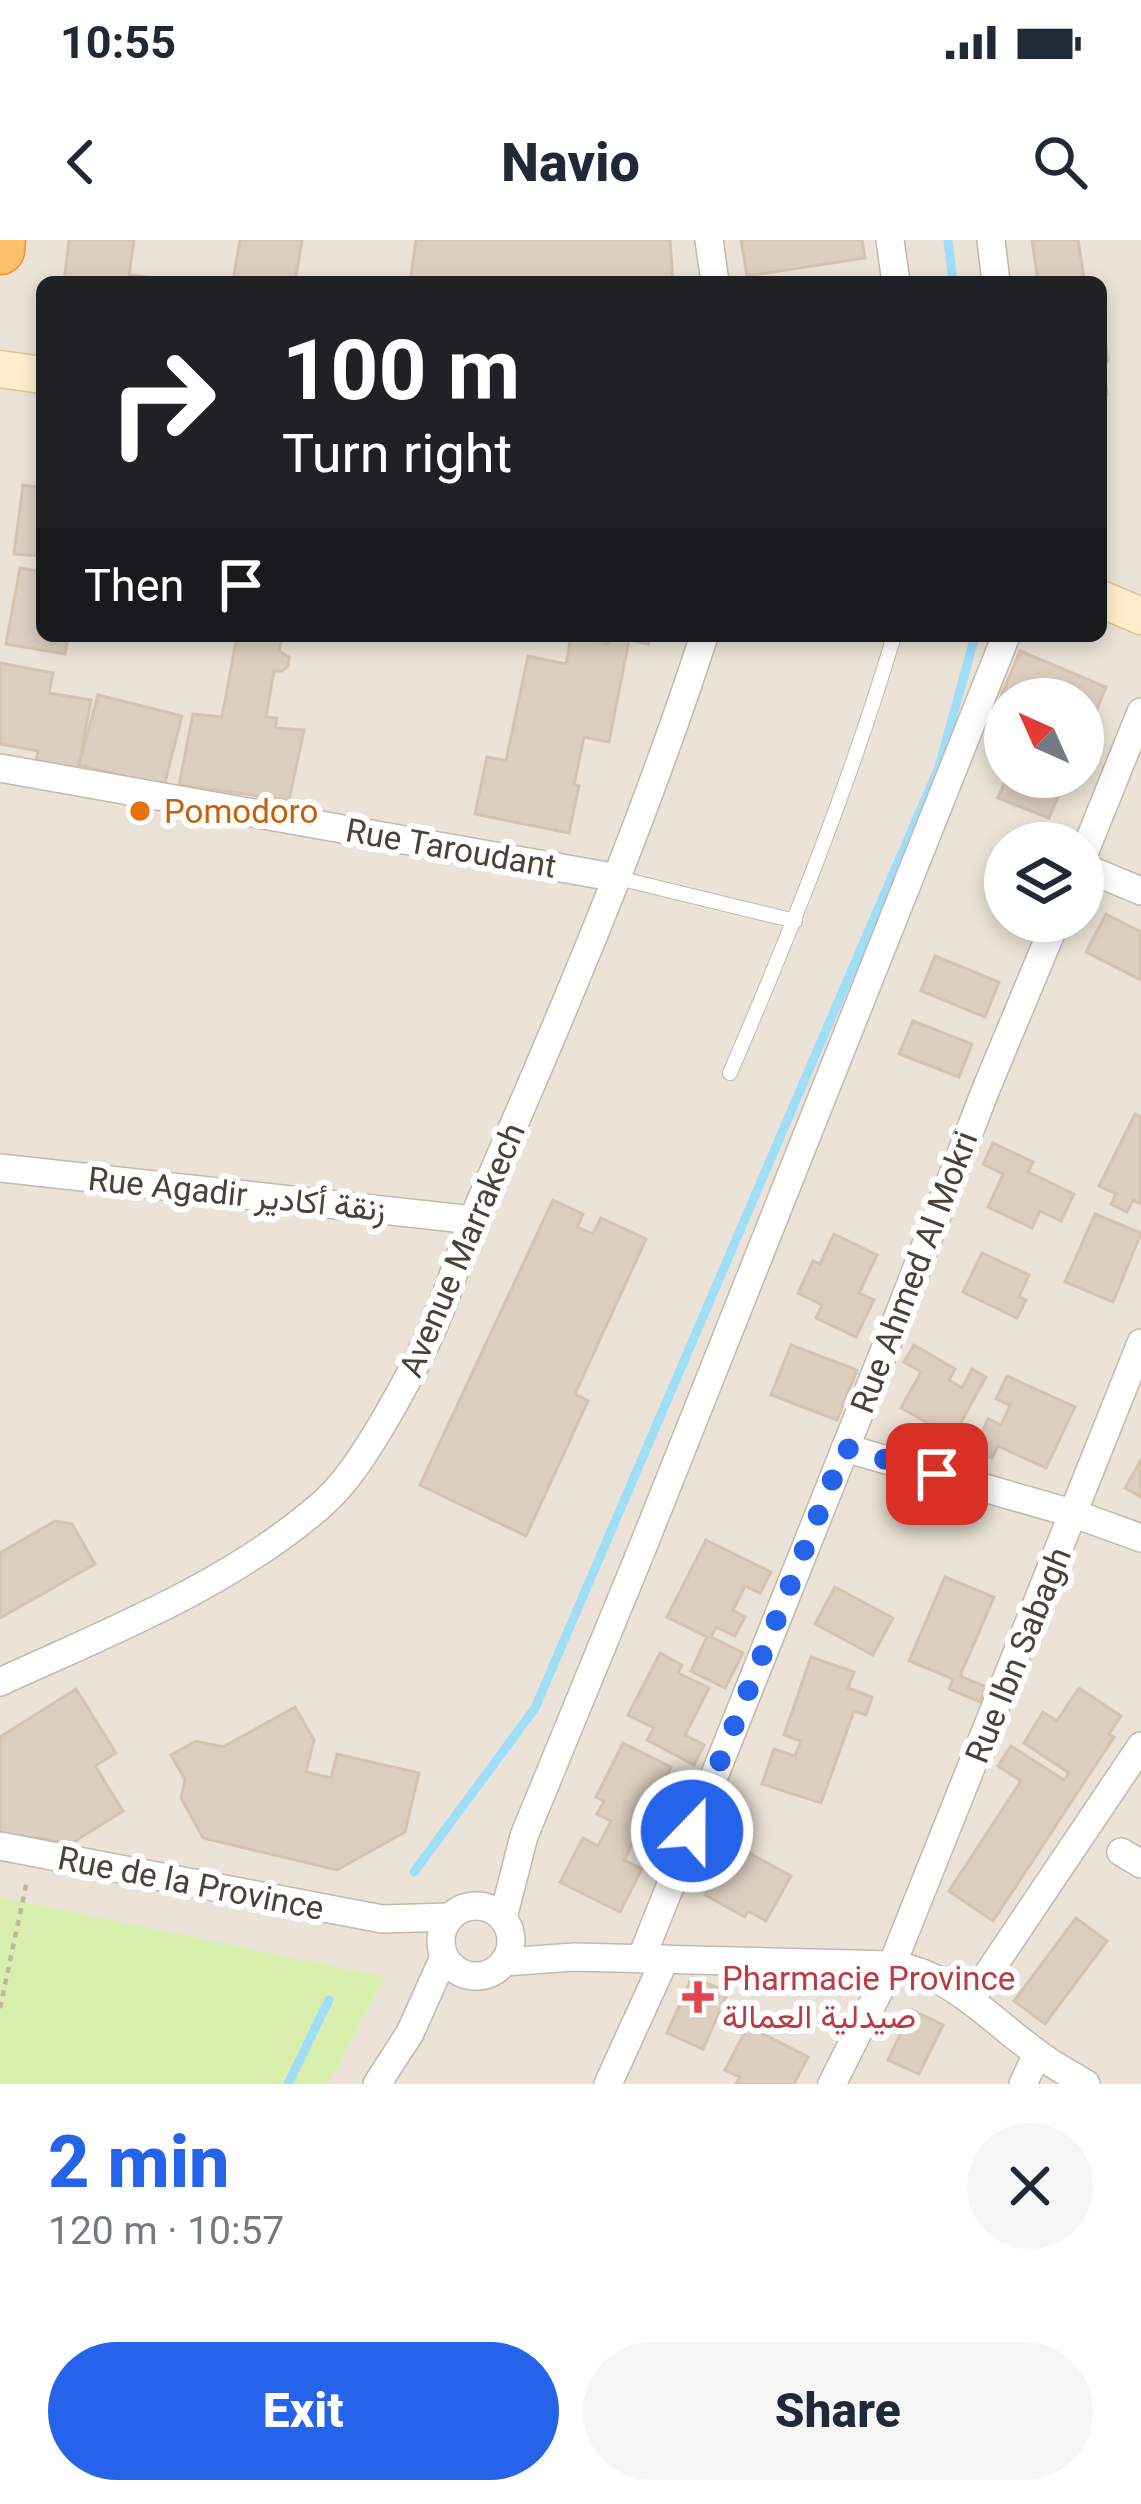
<!DOCTYPE html>
<meta charset="utf-8">
<style>
:root{--surface:#fff;--page:#f6f6f7;--text:#1f2937;--muted:#747a83;--accent:#2563eb}
body{margin:0;font-family:Roboto,Vazirmatn,sans-serif;background:var(--page);color:var(--text);height:100vh;display:flex;flex-direction:column;font-size:45px;white-space:nowrap}
*{box-sizing:border-box;margin:0}
p{font-size:39px;color:var(--muted)}
.icon{flex:none;width:66px;height:66px;fill:none;stroke:currentColor;stroke-width:2;stroke-linecap:round;stroke-linejoin:round}
.map{position:relative;height:1844px;overflow:hidden}
.panel{display:flex;flex-direction:column;background:var(--surface);flex:1}
.panel>*{flex:none}
.guide{position:absolute;left:36px;top:36px;width:1071px;height:366px;border-radius:18px;box-shadow:0 6px 18px #0003;background:#202124;color:#fff;overflow:hidden}
.needle{width:78px;rotate:315deg}
.tools{position:absolute;left:984px;top:438px;display:grid;gap:24px}
.tools a{display:grid;place-items:center;width:120px;height:120px;border-radius:50%;background:var(--surface);box-shadow:0 6px 18px #0003;font-size:60px}
.pin{position:absolute;display:grid;place-items:center;width:102px;height:102px;color:#fff;margin:-51px;border-radius:24px;box-shadow:0 6px 18px #0006}
.me{position:absolute;width:132px;margin:-66px;rotate:22deg;stroke-linejoin:round;filter:drop-shadow(0 0 9px #0008)}
.turn{display:flex;align-items:center;gap:42px;height:252px;padding:0 48px;font-size:54px}
.turn .icon{width:156px;height:156px;stroke-width:2.5}
.turn b{display:block;font-size:84px;line-height:102px}
.then{display:flex;align-items:center;height:114px;padding:0 48px;background:#0003;gap:24px;font-size:45px}
.round{display:grid;place-items:center;flex:none;width:126px;height:126px;border-radius:63px;background:var(--page)}
.headline{display:flex;align-items:center;justify-content:space-between;height:204px;padding:0 48px}
h1{font-size:72px;font-weight:800;line-height:90px;color:var(--accent)}
.cta{display:flex;gap:24px;margin-top:auto;padding:24px 48px}
.cta a{flex:1;height:138px;border-radius:72px;background:var(--accent);color:#fff;font-size:48px;font-weight:800;line-height:138px;text-align:center}
.cta a+a{background:var(--page);color:var(--text)}
.status{display:flex;justify-content:space-between;align-items:center;height:84px;padding:0 60px;background:var(--surface);direction:ltr}
.status svg{height:33px;fill:currentColor}
header{display:flex;justify-content:space-between;align-items:center;height:156px;padding:0 48px;background:var(--surface);font-size:54px;font-weight:800}
.map>svg:first-child{display:block}
.residential{fill:#ebe3d7;fill-rule:evenodd}
.green{fill:#d8efae}
.lines{fill:none;stroke-linecap:round;stroke-linejoin:round}
.stream{stroke:#a0ddf9;stroke-width:9}
.building{fill:#dccfc0;stroke:#d5c3b0;stroke-width:3}
.lane-casing{stroke:#c3b8ab;stroke-width:16}
.street-casing{stroke:#c3b8ab;stroke-width:30}
.secondary-casing{stroke:#dec497;stroke-width:39}
.highway-casing{stroke:#ef932b;stroke-width:51}
.path{stroke:#c7b39a;stroke-width:4.5;stroke-dasharray:6 6;stroke-linecap:butt}
.lane{stroke:#fff;stroke-width:14}
.street{stroke:#fff;stroke-width:27}
.secondary{stroke:#ffedcb;stroke-width:36}
.highway{stroke:#ffbf6c;stroke-width:48}
.route{stroke:#2563eb;stroke-width:21;stroke-dasharray:0 37.8}
.food-dot{fill:#e8710a;stroke:#fff;stroke-width:4.5}
.health-dot{fill:#e0444e;stroke:#fff;stroke-width:4.5}
.labels{text-anchor:middle;dominant-baseline:central;stroke-width:12;stroke-linejoin:round;paint-order:stroke}
.food-label{font-size:33px;fill:#c56008;stroke:#fff;text-anchor:start}
.street-label{font-size:33px;fill:#4b4136;stroke:#fff}
.health-label{font-size:33px;fill:#be3a42;stroke:#fff;text-anchor:start}
</style>
<div class="status"><b>10:55</b><svg viewBox="0 0 49 12"><path d="M0 12V9h3v3zM5 12V6h3v6zM10 12V3h3v9zM15 12V0h3v12zM26 1h20v11H26zM47 4h2v5h-2z"/></svg></div>
<header><svg class="icon" aria-label="back" viewBox="0 0 24 24"><path d="M15 5l-7 7 7 7"/></svg>Navio<svg class="icon" aria-label="search" viewBox="0 0 24 24"><circle cx="10" cy="10" r="6"/><path d="M15 15l6 6"/></svg></header>
<div class="map">
<svg width="1141" height="1844" viewBox="0 0 1141 1844">
<rect width="100%" height="100%" fill="#f6f1ea"/>
<path class="residential" d="M 0,0 L 1141,0 L 1141,1844 L 0,1844 ZM 42,42 L 1101,42 L 1101,396 L 42,396 ZM 1005,459 L 1083,459 L 1083,537 L 1005,537 ZM 1005,603 L 1083,603 L 1083,681 L 1005,681 Z"/>
<path class="green" d="M 0,1657 L 385,1737 L 329,1844 L 0,1844 Z"/>
<g class="lines">
<g class="stream">
<path d="M 948,0 L 953,42"/>
<path d="M 414,1632 L 535,1468 L 939,527 L 975,396"/>
<path d="M 288,1844 L 329,1760"/>
</g>
</g>
<g class="building">
<path d="M 69,0 L 134,0 L 129,35 L 195,42 L 64,42 Z"/>
<path d="M 240,0 L 302,0 L 295,42 L 233,42 Z"/>
<path d="M 416,0 L 670,0 L 673,42 L 410,42 Z"/>
<path d="M 741,0 L 862,0 L 865,18 L 747,36 Z"/>
<path d="M 1032,0 L 1078,0 L 1084,38 L 1038,42 Z"/>
<path d="M 1101,73 L 1108,121 L 1102,122 L 1107,154 L 1101,155 Z"/>
<path d="M 23,245 L 42,248 L 42,316 L 14,314 Z"/>
<path d="M 20,328 L 42,332 L 42,396 L 68,396 L 65,414 L 6,404 Z"/>
<path d="M 237,396 L 282,396 L 279,411 L 289,417 L 288,426 L 282,431 L 274,431 L 266,477 L 277,478 L 275,488 L 304,490 L 289,560 L 179,545 L 193,474 L 222,477 Z"/>
<path d="M 571,396 L 609,403 L 610,396 L 650,396 L 648,404 L 629,400 L 609,502 L 584,497 L 574,545 L 579,546 L 569,593 L 475,574 L 487,517 L 506,521 L 528,416 L 566,424 Z"/>
<path d="M 1020,411 L 1106,447 L 1089,489 L 1101,494 L 1092,514 L 1083,510 L 1083,459 L 1005,459 L 1005,478 L 994,473 Z"/>
<path d="M 0,423 L 53,433 L 49,453 L 91,460 L 78,529 L 36,521 L 38,511 L 0,504 Z"/>
<path d="M 98,455 L 182,476 L 164,546 L 79,525 Z"/>
<path d="M 1007,537 L 1066,537 L 1049,578 L 998,558 Z"/>
<path d="M 1106,674 L 1141,692 L 1141,740 L 1086,712 Z"/>
<path d="M 935,716 L 999,742 L 985,777 L 921,751 Z"/>
<path d="M 913,781 L 972,804 L 959,837 L 899,814 Z"/>
<path d="M 1135,874 L 1141,877 L 1141,964 L 1133,960 L 1127,972 L 1111,964 L 1116,954 L 1099,946 Z"/>
<path d="M 993,903 L 1033,922 L 1028,932 L 1074,954 L 1061,981 L 1040,971 L 1032,988 L 988,967 L 1003,934 L 983,924 Z"/>
<path d="M 553,960 L 583,974 L 577,987 L 593,994 L 601,978 L 646,999 L 575,1154 L 588,1161 L 526,1296 L 420,1245 Z"/>
<path d="M 1095,974 L 1141,993 L 1113,1062 L 1065,1042 Z"/>
<path d="M 834,994 L 877,1015 L 859,1053 L 874,1060 L 856,1097 L 816,1078 L 822,1065 L 798,1053 L 813,1021 L 820,1024 Z"/>
<path d="M 982,1013 L 1029,1035 L 1019,1057 L 1026,1060 L 1017,1078 L 963,1052 Z"/>
<path d="M 791,1105 L 857,1130 L 837,1180 L 771,1155 Z"/>
<path d="M 914,1105 L 955,1129 L 949,1140 L 962,1148 L 972,1129 L 986,1137 L 953,1197 L 901,1168 L 921,1132 L 904,1122 Z"/>
<path d="M 1007,1136 L 1075,1167 L 1046,1228 L 998,1206 L 992,1218 L 974,1210 L 988,1179 L 1001,1185 L 1010,1165 L 996,1159 Z"/>
<path d="M 1141,1220 L 1141,1257 L 1125,1248 Z"/>
<path d="M 55,1281 L 72,1284 L 95,1324 L 0,1378 L 0,1313 Z"/>
<path d="M 706,1300 L 771,1332 L 760,1353 L 745,1346 L 733,1370 L 745,1377 L 735,1396 L 716,1387 L 711,1397 L 743,1413 L 725,1448 L 691,1431 L 707,1397 L 667,1377 Z"/>
<path d="M 945,1337 L 994,1357 L 960,1436 L 986,1447 L 980,1462 L 949,1449 L 953,1439 L 909,1421 Z"/>
<path d="M 835,1347 L 893,1378 L 873,1415 L 815,1384 Z"/>
<path d="M 660,1413 L 682,1425 L 678,1433 L 709,1448 L 685,1495 L 704,1505 L 694,1525 L 647,1500 L 654,1488 L 628,1475 Z"/>
<path d="M 811,1417 L 854,1432 L 848,1448 L 872,1457 L 866,1475 L 854,1471 L 821,1563 L 762,1544 L 774,1509 L 795,1516 L 801,1501 L 784,1495 Z"/>
<path d="M 1079,1448 L 1121,1476 L 1109,1494 L 1114,1497 L 993,1681 L 949,1651 L 1021,1541 L 998,1526 L 1011,1506 L 1064,1540 L 1069,1533 L 1024,1503 L 1043,1472 L 1057,1481 Z"/>
<path d="M 76,1449 L 116,1513 L 95,1526 L 123,1571 L 69,1605 L 42,1598 L 0,1596 L 0,1497 Z"/>
<path d="M 295,1467 L 314,1500 L 306,1532 L 331,1538 L 337,1514 L 419,1533 L 405,1592 L 337,1630 L 203,1598 L 181,1558 L 185,1540 L 171,1515 L 196,1501 L 223,1507 Z"/>
<path d="M 623,1503 L 671,1527 L 624,1620 L 642,1629 L 620,1672 L 560,1642 L 583,1598 L 598,1606 L 611,1581 L 597,1574 L 604,1561 L 596,1557 Z"/>
<path d="M 733,1604 L 791,1636 L 766,1681 L 748,1671 L 745,1677 L 705,1655 Z"/>
<path d="M 1076,1678 L 1107,1701 L 1045,1784 L 1014,1761 Z"/>
<path d="M 692,1737 L 728,1752 L 703,1809 L 667,1793 Z"/>
<path d="M 912,1770 L 943,1785 L 919,1834 L 888,1820 Z"/>
<path d="M 748,1786 L 808,1817 L 794,1844 L 736,1844 L 740,1837 L 725,1830 Z"/>
</g>
<g class="lines">
<g class="lane-casing">
<g id="lane">
<path d="M 618,638 L 795,681"/>
<path d="M 730,833 C 792,689 849,546 894,396"/>
</g>
</g>
<g class="street-casing">
<g id="street">
<path d="M 709,0 L 715,42"/>
<path d="M 890,0 L 896,42"/>
<path d="M 991,0 L 996,42"/>
<path d="M 0,528 L 618,638"/>
<path d="M 1083,616 L 1141,472"/>
<path d="M 1083,627 L 1141,651"/>
<path d="M 0,928 L 473,980"/>
<path d="M 845,1208 L 1075,1274 L 1141,1298"/>
<path d="M 0,1442 C 109,1392 227,1346 319,1267 C 344,1246 363,1216 380,1188 C 400,1154 419,1120 435,1083 C 451,1047 461,1008 476,972 C 559,782 640,593 704,396"/>
<path d="M 0,1606 L 382,1679 L 449,1677"/>
<path d="M 1121,1612 L 1141,1624"/>
<circle cx="476" cy="1701" r="35"/>
<path d="M 503,1678 L 524,1596 L 642,1309 L 1006,396"/>
<path d="M 641,1719 L 901,1069 L 986,849 L 1056,681"/>
<path d="M 504,1722 L 574,1717 L 892,1725 C 953,1734 989,1779 1037,1813 C 1052,1825 1070,1834 1086,1844"/>
<path d="M 971,1759 L 1141,1506"/>
<path d="M 377,1844 L 410,1793 L 444,1717"/>
<path d="M 608,1844 L 665,1719"/>
<path d="M 832,1844 L 892,1725 L 1141,1103"/>
<path d="M 1023,1844 L 1037,1814"/>
</g>
</g>
<g class="secondary-casing">
<g id="secondary">
<path d="M 0,129 L 42,135"/>
<path d="M 1101,359 L 1141,376"/>
</g>
</g>
<g class="highway-casing">
<path id="highway" d="M 0,10 L 1,0"/>
</g>
<path class="path" d="M 0,1768 L 27,1641"/>
<use href="#lane" class="lane"/>
<use href="#street" class="street"/>
<use href="#secondary" class="secondary"/>
<use href="#highway" class="highway"/>
</g>
<g class="lines">
<path class="route" d="M 692,1591 L 845,1208 L 937,1234"/>
</g>
<circle class="food-dot" cx="140" cy="571" r="12"/>
<path class="health-dot" d="M692 1739h12v12h12v12h-12v12h-12v-12h-12v-12h12z"/>
<g class="labels">
<g class="food-label">
<text x="164" y="571">Pomodoro</text>
</g>
<g class="street-label">
<text transform="translate(451 608) rotate(10)">Rue Taroudant</text>
<text transform="translate(237 954) rotate(6)">Rue Agadir زنقة أكادير</text>
<text transform="translate(462 1010) rotate(-67)">Avenue Marrakech</text>
<text transform="translate(914 1032) rotate(-69)">Rue Ahmed Al Mokri</text>
<text transform="translate(1018 1415) rotate(-68)">Rue Ibn Sabagh</text>
<text transform="translate(191 1643) rotate(11)">Rue de la Province</text>
</g>
<g class="health-label">
<text x="722" y="1738">Pharmacie Province<tspan x="722" dy="38">صيدلية العمالة</tspan></text>
</g>
</g>
</svg>
<div class="tools">
<a><svg class="needle" viewBox="-14 -14 28 28"><path d="M0-13l5 13h-10z" fill="#e53935"/><path d="M0 13l5-13h-10z" fill="#747a83"/></svg></a>
<a><svg class="icon" aria-label="layers" viewBox="0 0 24 24"><path d="M12 4l9 5-9 5-9-5zM3 14l9 5 9-5"/></svg></a>
</div>
<div class="pin" style="left:937px;top:1234px;background:#d93025"><svg class="icon" aria-label="arrive" viewBox="0 0 24 24"><path d="M6 21V4h12l-3 4 3 4H6"/></svg></div>
<svg class="me" style="left:692px;top:1591px" viewBox="-20 -20 40 40"><circle r="17" fill="#2563eb" stroke="#fff" stroke-width="3"/><path d="M0-11L8 9 0 5-8 9z" fill="#fff"/></svg>
<div class="guide">
<div class="turn"><svg class="icon" aria-label="right" viewBox="0 0 24 24"><path d="M7 20v-9h11M14 6l5 5-5 5"/></svg><div><b>100 m</b>Turn right</div></div>
<div class="then">Then<svg class="icon" aria-label="arrive" viewBox="0 0 24 24"><path d="M6 21V4h12l-3 4 3 4H6"/></svg></div>
</div>
</div>
<section class="panel">
<div class="headline"><div><h1>2 min</h1><p>120 m · 10:57</p></div><a class="round"><svg class="icon" aria-label="close" viewBox="0 0 24 24"><path d="M6 6l12 12M18 6L6 18"/></svg></a></div>
<div class="cta"><a>Exit</a><a>Share</a></div>
</section>
